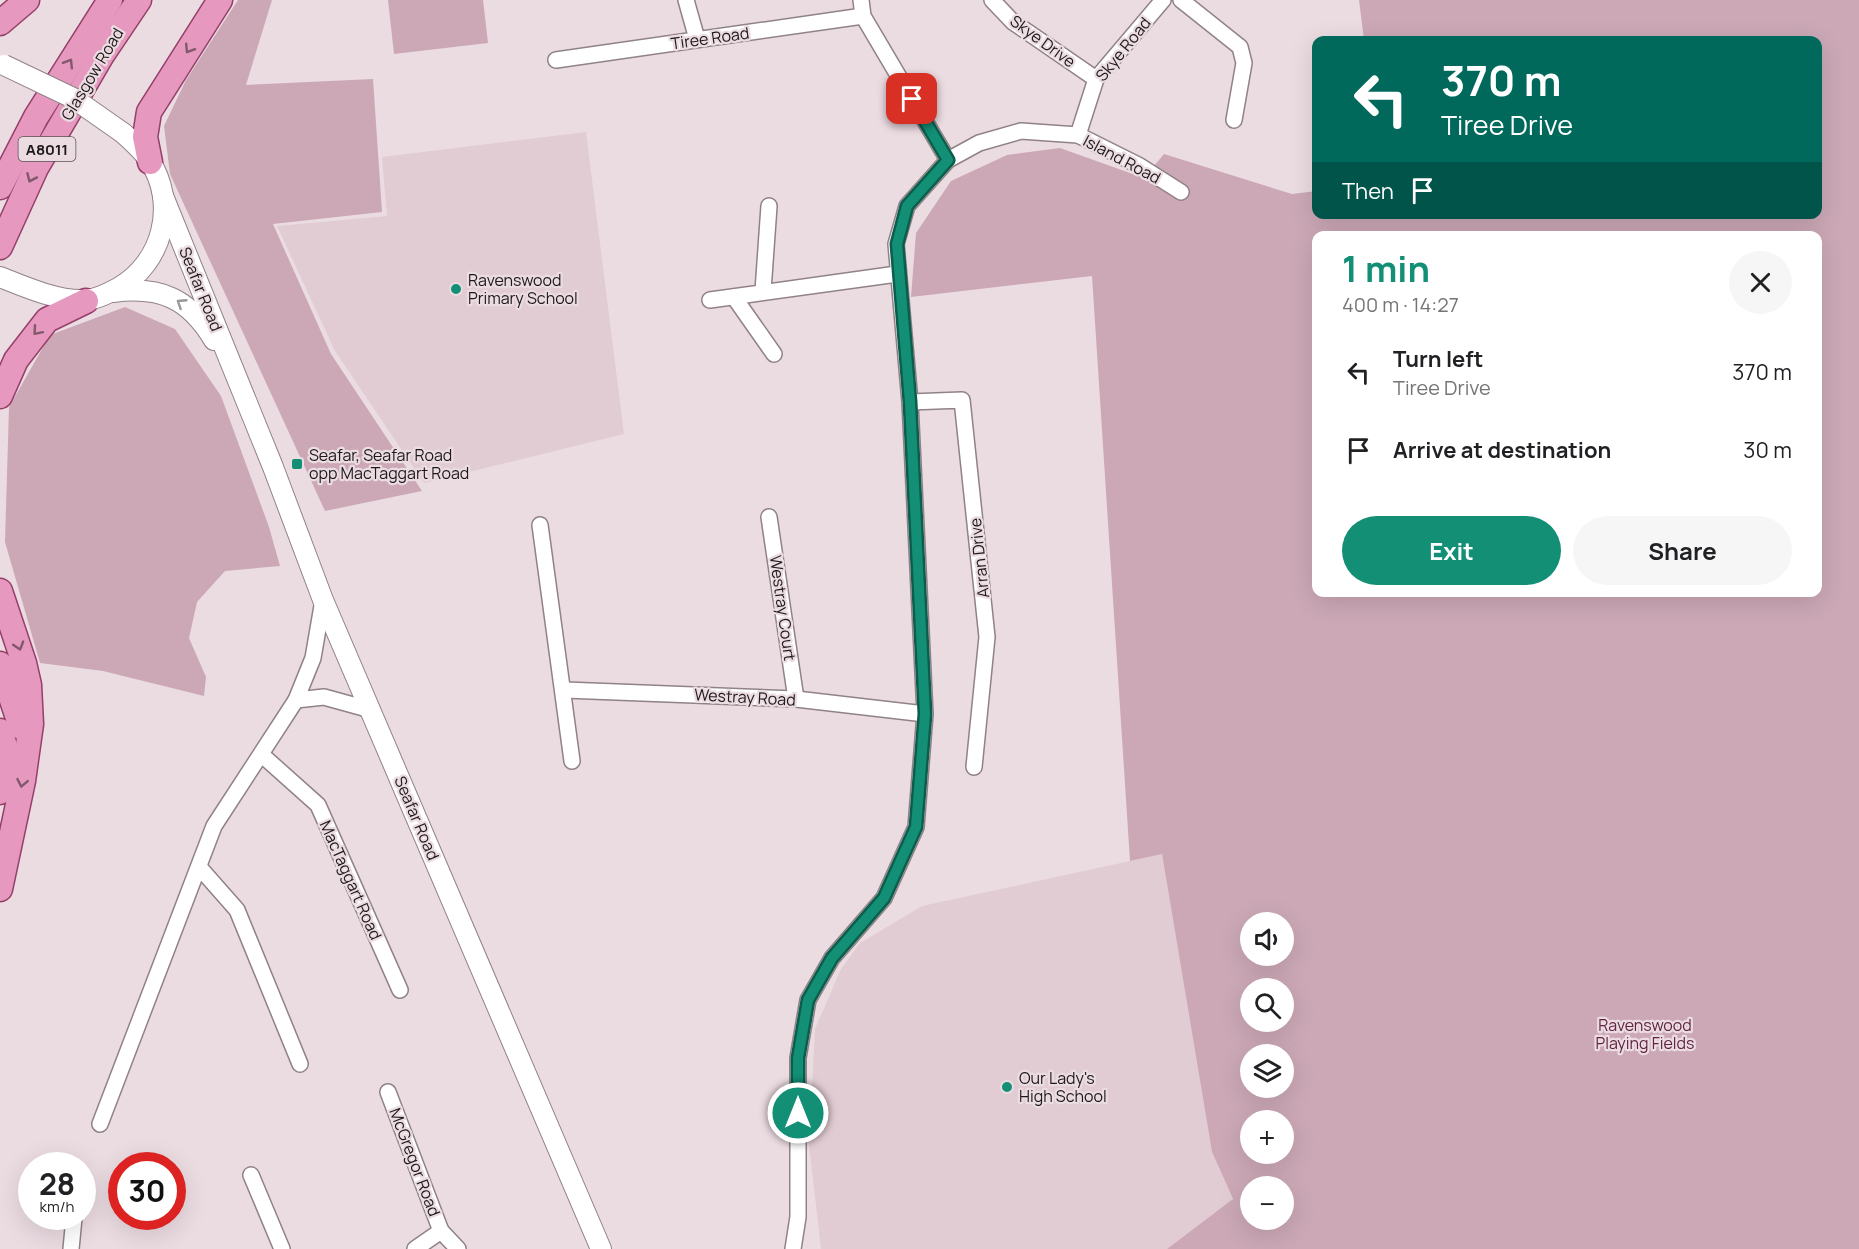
<!DOCTYPE html>
<meta charset="utf-8">
<style>
:root{--surface:#fff;--page:#f6f6f6;--text:#202124;--muted:#757577;--accent:#128f75}
body{margin:0;font-family:Manrope,sans-serif;background:var(--page);color:var(--text);height:100vh;display:flex;flex-direction:column;font-size:22px;white-space:nowrap}
*{box-sizing:border-box;margin:0}
p{font-size:20px;color:var(--muted)}
.icon{flex:none;width:33px;height:33px;fill:none;stroke:currentColor;stroke-width:2;stroke-linecap:round;stroke-linejoin:round}
.map{position:relative;flex:1;overflow:hidden}
.details{position:absolute;left:1312px;top:231px;width:510px;height:366px;display:flex;flex-direction:column;background:var(--surface);border-radius:12px;box-shadow:0 6px 24px #0002}
.details>*{flex:none}
.banner{position:absolute;left:1312px;top:36px;width:510px;height:183px;border-radius:12px;box-shadow:0 6px 24px #0002;background:#00695c;color:#fff;overflow:hidden}
.controls{position:absolute;left:1240px;top:912px;display:grid;gap:12px}
.controls a{display:grid;place-items:center;width:54px;height:54px;border-radius:50%;background:var(--surface);box-shadow:0 6px 24px #0002;font-size:30px}
.speed{position:absolute;left:18px;top:1152px;display:flex;gap:12px;font-size:30px;font-weight:700;text-align:center}
.speed>*{display:grid;place-content:center;width:78px;height:78px;border-radius:50%;background:var(--surface);box-shadow:0 6px 24px #0002;line-height:1}
.speed small{font-size:15px;font-weight:400}
.speed .limit{border:9px solid #d22;background:#fff;color:#111}
.pin{position:absolute;display:grid;place-items:center;width:51px;height:51px;color:#fff;margin:-26px;border-radius:12px;box-shadow:0 3px 9px #0006}
.me{position:absolute;width:66px;margin:-33px;rotate:0deg;stroke-linejoin:round;filter:drop-shadow(0 0 4px #0008)}
.turn{display:flex;align-items:center;gap:21px;height:126px;padding:0 30px;font-size:27px}
.turn .icon{width:78px;height:78px;stroke-width:2.5}
.turn b{display:block;font-size:42px;line-height:51px}
.then{display:flex;align-items:center;height:57px;padding:0 30px;background:#0003;gap:12px;font-size:22px}
.round{display:grid;place-items:center;flex:none;width:63px;height:63px;border-radius:32px;background:var(--page)}
.overview{display:flex;align-items:center;justify-content:space-between;height:102px;padding:0 30px}
h1{font-size:36px;font-weight:700;line-height:45px;color:var(--accent)}
.cta{display:flex;gap:12px;margin-top:auto;padding:12px 30px}
.cta a{flex:1;height:69px;border-radius:36px;background:var(--accent);color:#fff;font-size:24px;font-weight:700;line-height:69px;text-align:center}
.cta a+a{background:var(--page);color:var(--text)}
ul{padding:0;list-style:none}
li{display:flex;align-items:center;gap:18px;height:78px;padding:0 30px}
li div{flex:1}
li b{display:block;font-size:22px}
li em{font-style:normal}
.map>svg:first-child{display:block}
.built{fill:#e2ccd4}
.green{fill:#cca8b6;fill-rule:evenodd}
.lines{fill:none;stroke-linecap:round;stroke-linejoin:round}
.minor-casing{stroke:#908287;stroke-width:18}
.tertiary-casing{stroke:#908287;stroke-width:22}
.primary-casing{stroke:#953f69;stroke-width:27}
.minor{stroke:#fff;stroke-width:15}
.tertiary{stroke:#fff;stroke-width:20}
.primary{stroke:#e698be;stroke-width:24}
.tertiary-bridge-casing{stroke:#908287;stroke-width:22;stroke-linecap:butt}
.tertiary-bridge{stroke:#fff;stroke-width:20}
.oneway{stroke:#82586c}
.oneway2{stroke:#999798}
.route-casing{stroke:#0c5d4c;stroke-width:15}
.route{stroke:#128f75;stroke-width:10}
.poi-dot{fill:#128f75;stroke:#ebdce2;stroke-width:2}
.labels{text-anchor:middle;dominant-baseline:central;stroke-width:4.5;stroke-linejoin:round;paint-order:stroke}
.shield{fill:#ebdce2;stroke:#5b5356;stroke-width:1.5}
.shield-label{font-size:15px;font-weight:bold;fill:#1d181a}
.street-label{font-size:16px;fill:#1d181a;stroke:#ebdce2}
.poi-label{font-size:16px;fill:#1d181a;stroke:#ebdce2;text-anchor:start}
.park-label{font-size:16px;fill:#602441;stroke:#ebdce2}
</style>
<div class="map">
<svg width="1859" height="1249" viewBox="0 0 1859 1249">
<rect width="100%" height="100%" fill="#ebdce2"/>
<g class="built">
<path d="M 586,132 L 624,434 L 424,483 L 335,351 L 277,226 L 387,216 L 382,157 Z"/>
<path d="M 1162,854 L 1212,1152 L 1233,1200 L 1167,1249 L 821,1249 L 809,1145 L 815,1029 L 841,969 L 860,943 L 922,906 Z"/>
</g>
<g class="green">
<path d="M 238,0 L 272,0 L 246,85 L 373,79 L 382,212 L 273,224 L 331,354 L 422,491 L 325,511 L 170,174 L 164,126 L 186,80 Z"/>
<path d="M 388,0 L 483,0 L 488,43 L 394,54 Z"/>
<path d="M 1359,0 L 1859,0 L 1859,1249 L 1167,1249 L 1233,1199 L 1212,1152 L 1162,854 L 1130,861 L 1092,276 L 911,297 L 916,233 L 951,181 L 1007,155 L 1060,148 L 1144,178 L 1164,154 L 1292,194 L 1317,191 L 1317,214 L 1818,214 L 1818,40 L 1364,40 ZM 1317,236 L 1818,236 L 1818,592 L 1317,592 ZM 1251,922 L 1284,922 L 1284,956 L 1251,956 ZM 1251,988 L 1284,988 L 1284,1022 L 1251,1022 ZM 1251,1054 L 1284,1054 L 1284,1088 L 1251,1088 ZM 1251,1120 L 1284,1120 L 1284,1154 L 1251,1154 ZM 1251,1186 L 1284,1186 L 1284,1220 L 1251,1220 Z"/>
<path d="M 125,307 L 175,329 L 221,396 L 269,527 L 280,566 L 225,571 L 197,602 L 189,638 L 206,677 L 204,696 L 103,671 L 40,663 L 5,542 L 9,407 L 50,335 Z"/>
</g>
<g class="lines">
<g class="minor-casing">
<g id="minor">
<path d="M 686,0 L 697,39"/>
<path d="M 861,0 L 863,16 L 948,160"/>
<path d="M 992,0 L 1013,22 L 1096,79"/>
<path d="M 1181,0 L 1240,47 L 1244,63 L 1234,120"/>
<path d="M 556,60 L 863,16"/>
<path d="M 1078,135 L 1096,79 L 1163,0"/>
<path d="M 763,291 L 769,206"/>
<path d="M 734,297 L 774,354"/>
<path d="M 710,300 L 897,274"/>
<path d="M 910,402 L 962,400 L 987,637 L 974,767"/>
<path d="M 769,517 L 796,699"/>
<path d="M 540,525 L 572,761"/>
<path d="M 565,690 L 796,699 L 925,714"/>
<path d="M 296,700 L 324,697 L 371,710"/>
<path d="M 262,755 L 318,805 L 400,990"/>
<path d="M 200,868 L 237,910 L 300,1064"/>
<path d="M 388,1092 L 441,1231"/>
<path d="M 100,1124 L 214,826 L 296,700 L 313,658 L 323,600"/>
<path d="M 251,1175 L 282,1249"/>
<path d="M 71,1249 L 74,1218"/>
<path d="M 415,1249 L 441,1231 L 458,1249"/>
<path d="M 793,1249 L 798,1217 L 798,1058 L 808,1000 L 832,958 L 884,898 L 916,827 L 925,714 L 910,402 L 896,244 L 907,206 L 948,160 L 979,143 L 1021,131 L 1078,135 L 1140,166 L 1181,192"/>
</g>
</g>
<g class="tertiary-casing">
<g id="tertiary">
<path d="M 163,196 L 273,467 L 323,600 L 601,1249"/>
<path d="M 0,277 C 25,287 57,301 84,300 C 95,300 109,293 118,288 C 163,263 178,203 149,160 C 142,150 132,141 123,133"/>
<path d="M 113,292 C 160,286 189,298 214,340"/>
</g>
</g>
<g class="primary-casing">
<g id="primary">
<path d="M 0,23 L 27,0"/>
<path d="M 150,162 L 145,137 L 149,112 L 220,0"/>
<path d="M 0,187 L 36,117 L 110,0"/>
<path d="M 0,247 L 36,168 L 102,55 L 139,0"/>
<path d="M 0,396 L 16,360 L 47,320 L 86,301"/>
<path d="M 0,591 L 24,663 L 29,685 L 31,724 L 23,781 L 0,889"/>
<path d="M 0,664 L 21,727"/>
<path d="M 0,731 L 6,749 L 0,792"/>
</g>
</g>
<use href="#minor" class="minor"/>
<use href="#tertiary" class="tertiary"/>
<use href="#primary" class="primary"/>
<g class="tertiary-bridge-casing">
<path id="tertiary-bridge" d="M 4,65 L 73,98 L 123,133"/>
</g>
<use href="#tertiary-bridge" class="tertiary-bridge"/>
</g>
<defs><path id="oneway-chevron" d="M-2-3.5L2.5 0L-2 3.5" fill="none" stroke-width="1.6" stroke-linecap="round" stroke-linejoin="round" transform="scale(1.5)"/></defs>
<g class="oneway">
<use href="#oneway-chevron" transform="translate(189 49) rotate(122)"/>
<use href="#oneway-chevron" transform="translate(69 63) rotate(-58)"/>
<use href="#oneway-chevron" transform="translate(31 178) rotate(114)"/>
<use href="#oneway-chevron" transform="translate(37 331) rotate(131)"/>
<use href="#oneway-chevron" transform="translate(19 646) rotate(73)"/>
<use href="#oneway-chevron" transform="translate(22 783) rotate(101)"/>
</g>
<use class="oneway2" href="#oneway-chevron" transform="translate(181 303) rotate(-147)"/>
<g class="lines">
<g class="route-casing">
<path id="route" d="M 798,1113 L 798,1058 L 808,1000 L 832,958 L 884,898 L 916,827 L 925,714 L 910,402 L 897,244 L 907,206 L 948,160 L 912,99"/>
</g>
<use href="#route" class="route"/>
</g>
<g class="poi-dot">
<circle cx="456" cy="289" r="6"/>
<rect x="291" y="458" width="12" height="12" rx="3"/>
<circle cx="1007" cy="1087" r="6"/>
</g>
<g class="labels">
<rect class="shield" x="18.5" y="137" width="57" height="24" rx="4.5"/>
<g class="shield-label">
<text x="47" y="149">A8011</text>
</g>
<g class="street-label">
<text transform="translate(710 38) rotate(-8)">Tiree Road</text>
<text transform="translate(1043 41) rotate(36)">Skye Drive</text>
<text transform="translate(1123 49) rotate(-51)">Skye Road</text>
<text transform="translate(92 74) rotate(-59)">Glasgow Road</text>
<text transform="translate(1122 159) rotate(28)">Island Road</text>
<text transform="translate(201 289) rotate(68)">Seafar Road</text>
<text transform="translate(979 558) rotate(-96)">Arran Drive</text>
<text transform="translate(783 608) rotate(82)">Westray Court</text>
<text transform="translate(745 697) rotate(3)">Westray Road</text>
<text transform="translate(417 818) rotate(67)">Seafar Road</text>
<text transform="translate(351 880) rotate(66)">MacTaggart Road</text>
<text transform="translate(415 1162) rotate(69)">McGregor Road</text>
</g>
<g class="poi-label">
<text x="468" y="280">Ravenswood<tspan x="468" dy="18">Primary School</tspan></text>
<text x="309" y="455">Seafar, Seafar Road<tspan x="309" dy="18">opp MacTaggart Road</tspan></text>
<text x="1019" y="1078">Our Lady's<tspan x="1019" dy="18">High School</tspan></text>
</g>
<g class="park-label">
<text x="1645" y="1025">Ravenswood<tspan x="1645" dy="18">Playing Fields</tspan></text>
</g>
</g>
</svg>
<div class="controls">
<a><svg class="icon" aria-label="sound" viewBox="0 0 24 24"><path d="M4 9h4l5-4v14l-5-4H4zM17 9q2 3 0 6"/></svg></a>
<a><svg class="icon" aria-label="search" viewBox="0 0 24 24"><circle cx="10" cy="10" r="6"/><path d="M15 15l6 6"/></svg></a>
<a><svg class="icon" aria-label="layers" viewBox="0 0 24 24"><path d="M12 4l9 5-9 5-9-5zM3 14l9 5 9-5"/></svg></a>
<a>+</a>
<a>−</a>
</div>
<div class="speed"><div>28<small>km/h</small></div><div class="limit">30</div></div>
<div class="pin" style="left:912px;top:99px;background:#d93025"><svg class="icon" aria-label="arrive" viewBox="0 0 24 24"><path d="M6 21V4h12l-3 4 3 4H6"/></svg></div>
<svg class="me" style="left:798px;top:1113px" viewBox="-20 -20 40 40"><circle r="17" fill="#128f75" stroke="#fff" stroke-width="3"/><path d="M0-11L8 9 0 5-8 9z" fill="#fff"/></svg>
<div class="banner">
<div class="turn"><svg class="icon" aria-label="left" viewBox="0 0 24 24"><path d="M17 20v-9H6M10 6l-5 5 5 5"/></svg><div><b>370 m</b>Tiree Drive</div></div>
<div class="then">Then<svg class="icon" aria-label="arrive" viewBox="0 0 24 24"><path d="M6 21V4h12l-3 4 3 4H6"/></svg></div>
</div>
<section class="details">
<div class="overview"><div><h1>1 min</h1><p>400 m · 14:27</p></div><a class="round"><svg class="icon" aria-label="close" viewBox="0 0 24 24"><path d="M6 6l12 12M18 6L6 18"/></svg></a></div>
<ul>
<li><svg class="icon" aria-label="left" viewBox="0 0 24 24"><path d="M17 20v-9H6M10 6l-5 5 5 5"/></svg><div><b>Turn left</b><p>Tiree Drive</p></div><em>370 m</em></li>
<li><svg class="icon" aria-label="arrive" viewBox="0 0 24 24"><path d="M6 21V4h12l-3 4 3 4H6"/></svg><div><b>Arrive at destination</b></div><em>30 m</em></li>
</ul>
<div class="cta"><a>Exit</a><a>Share</a></div>
</section>
</div>
